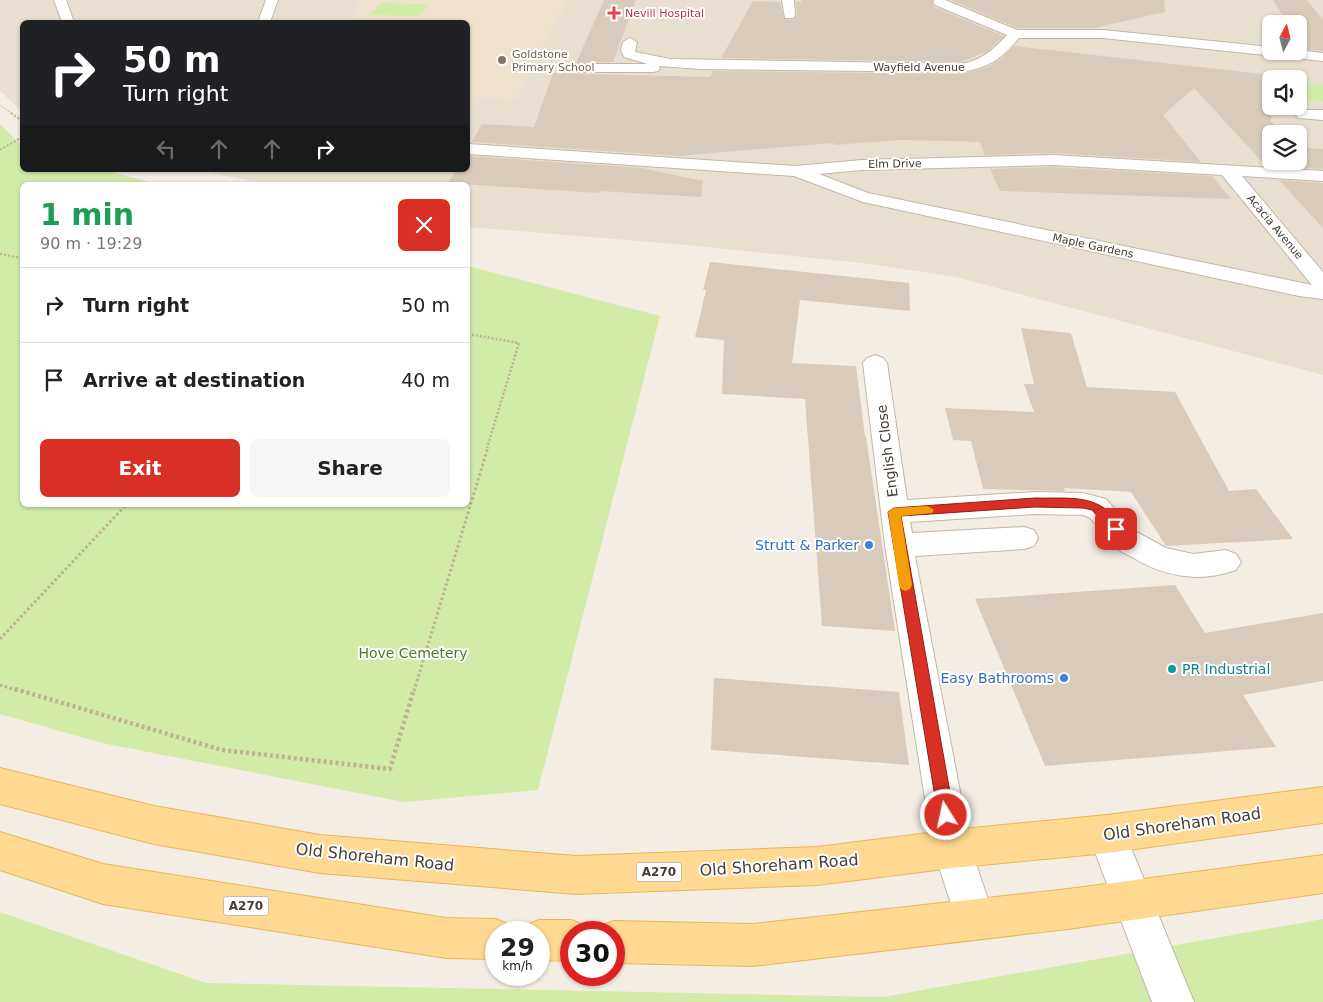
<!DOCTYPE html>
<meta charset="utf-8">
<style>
:root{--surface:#fff;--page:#f6f6f6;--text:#222;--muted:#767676;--line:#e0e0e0;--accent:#d93025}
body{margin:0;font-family:"DejaVu Sans",sans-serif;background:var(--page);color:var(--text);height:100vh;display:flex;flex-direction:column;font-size:19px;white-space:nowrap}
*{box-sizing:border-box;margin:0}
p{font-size:16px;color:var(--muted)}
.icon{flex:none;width:28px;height:28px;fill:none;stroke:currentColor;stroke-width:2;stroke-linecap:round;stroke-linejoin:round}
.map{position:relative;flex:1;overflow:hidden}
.panel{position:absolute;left:20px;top:182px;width:450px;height:325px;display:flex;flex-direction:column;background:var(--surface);border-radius:8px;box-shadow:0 1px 4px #0004}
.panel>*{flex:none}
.banner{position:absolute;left:20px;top:20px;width:450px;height:152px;border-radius:8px;box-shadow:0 1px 4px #0004;background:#202124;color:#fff;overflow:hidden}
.needle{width:32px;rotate:7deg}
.fabs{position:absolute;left:1262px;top:15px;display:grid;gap:10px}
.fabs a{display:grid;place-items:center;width:45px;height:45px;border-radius:8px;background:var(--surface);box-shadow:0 1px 4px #0004;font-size:25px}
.speed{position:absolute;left:485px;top:921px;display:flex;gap:10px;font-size:25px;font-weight:700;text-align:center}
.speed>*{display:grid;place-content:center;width:65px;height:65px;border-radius:50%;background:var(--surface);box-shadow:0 1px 4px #0004;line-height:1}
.speed small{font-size:12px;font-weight:400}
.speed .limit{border:8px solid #d22;background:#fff;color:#111}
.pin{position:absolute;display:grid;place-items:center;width:42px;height:42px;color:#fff;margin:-21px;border-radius:10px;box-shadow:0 2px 8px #0006}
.me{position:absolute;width:55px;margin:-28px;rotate:350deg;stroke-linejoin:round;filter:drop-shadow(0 0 4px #0008)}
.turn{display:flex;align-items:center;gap:18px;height:105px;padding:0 20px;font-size:22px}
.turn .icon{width:65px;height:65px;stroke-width:2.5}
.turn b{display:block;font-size:35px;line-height:42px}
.lanes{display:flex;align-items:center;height:48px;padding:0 20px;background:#0003;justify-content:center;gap:25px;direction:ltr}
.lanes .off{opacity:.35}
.round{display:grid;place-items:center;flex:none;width:52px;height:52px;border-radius:8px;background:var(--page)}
.overview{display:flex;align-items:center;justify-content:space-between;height:85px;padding:0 20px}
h1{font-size:30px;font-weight:600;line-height:38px;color:#1e9e55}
.primary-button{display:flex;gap:10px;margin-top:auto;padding:10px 20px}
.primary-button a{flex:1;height:58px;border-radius:8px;background:var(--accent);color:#fff;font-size:20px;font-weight:600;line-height:58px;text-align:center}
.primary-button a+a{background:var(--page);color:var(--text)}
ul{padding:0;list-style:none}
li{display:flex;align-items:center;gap:15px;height:75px;padding:0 20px;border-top:1px solid var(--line)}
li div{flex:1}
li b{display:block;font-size:19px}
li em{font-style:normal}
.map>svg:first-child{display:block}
.residential{fill:#e8dfd1;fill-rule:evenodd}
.education{fill:#eee2cd}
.green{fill:#d2eba9}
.building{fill:#d9cbbc}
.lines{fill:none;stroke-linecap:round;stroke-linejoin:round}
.minor-casing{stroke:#c2b7a9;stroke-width:2}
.major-casing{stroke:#ebb55a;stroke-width:2}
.path-far4{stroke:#c2af96;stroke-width:1;stroke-dasharray:1 1;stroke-linecap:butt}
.path-far3{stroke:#c2af96;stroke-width:2;stroke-dasharray:2 2;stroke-linecap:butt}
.path-far2{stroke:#c2af96;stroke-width:2.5;stroke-dasharray:2 2;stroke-linecap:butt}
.path-far1{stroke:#c2af96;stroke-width:3;stroke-dasharray:2.5 2.5;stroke-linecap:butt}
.path{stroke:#c2af96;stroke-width:4.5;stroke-dasharray:3 3;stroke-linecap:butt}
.minor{fill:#fff;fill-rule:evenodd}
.major{fill:#ffd891;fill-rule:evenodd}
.route{fill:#d93025;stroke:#8d1f18}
.slow{fill:#f59e0b}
.health-dot{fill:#e0444e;stroke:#fff;stroke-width:2}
.education-dot{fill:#8d6e63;stroke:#fff;stroke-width:2}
.shop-dot{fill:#3f7fe0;stroke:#fff;stroke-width:2}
.culture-dot{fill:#0f9aa8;stroke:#fff;stroke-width:2}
.labels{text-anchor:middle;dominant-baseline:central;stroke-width:4;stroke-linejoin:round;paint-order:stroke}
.far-health-label{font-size:11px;fill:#be3a42;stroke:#fff;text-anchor:start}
.far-education-label{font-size:11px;fill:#785e54;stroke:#fff;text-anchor:start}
.far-street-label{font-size:11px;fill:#463d33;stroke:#fff}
.shield{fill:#fff;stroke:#7e7770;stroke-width:1}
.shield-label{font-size:12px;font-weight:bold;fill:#463d33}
.street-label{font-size:14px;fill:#463d33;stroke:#fff}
.shop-label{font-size:14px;fill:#366cbe;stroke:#fff;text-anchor:end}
.park-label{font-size:14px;fill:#4b7b23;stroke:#fff}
.culture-label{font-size:14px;fill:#0d838f;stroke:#fff;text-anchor:start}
.near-street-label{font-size:16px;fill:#463d33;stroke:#fff}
</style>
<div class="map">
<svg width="1323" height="1002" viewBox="0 0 1323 1002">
<rect width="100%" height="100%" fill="#f3ede4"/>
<path class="residential" d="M 0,0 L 1323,0 L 1323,375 L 956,277 L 870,264 L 687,245 L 468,227 L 468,185 L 271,185 L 197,170 L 468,170 L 468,22 L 22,22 L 22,111 L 0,91 ZM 1271,24 L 1299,24 L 1299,51 L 1271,51 ZM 1271,79 L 1299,79 L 1299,106 L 1271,106 ZM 1271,134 L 1299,134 L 1299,161 L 1271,161 Z"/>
<path class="education" d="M 359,0 L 568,0 L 516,99 L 468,97 L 468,22 L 358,22 L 356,15 Z"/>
<g class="green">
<path d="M 381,3 L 429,4 L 419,16 L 369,15 Z"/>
<path d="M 1299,82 L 1323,85 L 1323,102 L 1299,99 Z"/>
<path d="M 0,124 L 22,146 L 22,170 L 104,170 L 161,185 L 22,185 L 22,505 L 468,505 L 468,266 L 660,316 L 538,790 L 404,802 L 102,743 L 0,714 Z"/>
<path d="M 0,912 L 206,983 L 883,997 L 1323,919 L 1323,1002 L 0,1002 Z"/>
</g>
<g class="building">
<path d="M 604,0 L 636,0 L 613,62 L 576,63 Z"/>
<path d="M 801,0 L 932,0 L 934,7 L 1004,36 L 986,52 L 961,62 L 721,58 L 753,1 L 780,2 L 784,19 L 793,20 L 797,15 L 796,2 L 801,2 Z"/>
<path d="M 950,0 L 1164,0 L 1165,12 L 1094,28 L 1017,28 Z"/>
<path d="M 1273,0 L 1307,0 L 1323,20 L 1323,51 L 1304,49 L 1299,41 L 1299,24 L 1288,24 Z"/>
<path d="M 1014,46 L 1271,75 L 1271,121 L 1283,134 L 1271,134 L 1271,161 L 1299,161 L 1299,142 L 1303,143 L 1308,148 L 1323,149 L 1323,169 L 1266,166 L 1194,88 L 1163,115 L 1201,162 L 1053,153 L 985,155 L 980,142 L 949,141 L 900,140 L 835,145 L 833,143 L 677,156 L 472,142 L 482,124 L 534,127 L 553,73 L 710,77 L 713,71 L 961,74 L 988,67 L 1001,59 Z"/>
<path d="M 468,156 L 642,168 L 703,181 L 701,197 L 599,191 L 598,193 L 448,183 L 456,170 L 468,170 Z"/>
<path d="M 1053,167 L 1212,176 L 1231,199 L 1000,191 L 990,169 Z"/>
<path d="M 1279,180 L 1323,183 L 1323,228 Z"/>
<path d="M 710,262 L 909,283 L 910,311 L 800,300 L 792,363 L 856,366 L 865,436 L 866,437 L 895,631 L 822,626 L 805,399 L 722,394 L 724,340 L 695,337 L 706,290 L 703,290 Z"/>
<path d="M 1021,328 L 1071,333 L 1087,387 L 1175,392 L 1229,491 L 1256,489 L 1293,539 L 1166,546 L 1131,492 L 1064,488 L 1065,491 L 983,489 L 971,441 L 953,440 L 945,408 L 1034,412 L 1024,384 L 1034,384 Z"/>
<path d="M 1175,585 L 1205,633 L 1323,613 L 1323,681 L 1243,695 L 1276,747 L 1045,766 L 975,599 Z"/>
<path d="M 714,678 L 899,692 L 909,765 L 711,750 Z"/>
</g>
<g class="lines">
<g class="minor-casing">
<g id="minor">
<path d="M 54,0 L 66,0 L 74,22 L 62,22 Z"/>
<path d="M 266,0 L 278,0 L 270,22 L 258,22 Z"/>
<path d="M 782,0 L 794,0 L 795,15 L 793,18 L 785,18 Z"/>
<path d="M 934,0 L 945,0 L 1017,30 L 1103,30 L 1271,47 L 1271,51 L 1299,50 L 1323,53 L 1323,61 L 1103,38 L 1019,38 C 1000,60 990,67 961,72 L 700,69 L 659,66 L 660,68 L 658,71 L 653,72 L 578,72 L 573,71 L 571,68 L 573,65 L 578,64 L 648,64 L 624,57 L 621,50 L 623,42 L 630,38 L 637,42 L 635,52 L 670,59 L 961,64 C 982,60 993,50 1007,35 L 935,5 L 933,2 Z"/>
<path d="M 1304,110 L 1323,110 L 1323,120 L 1298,118 L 1296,115 L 1298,112 Z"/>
<path d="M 468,144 L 795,166 L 862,160 L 1053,155 L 1323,171 L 1323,181 L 1242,176 L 1323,272 L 1323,299 L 1299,296 L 863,202 L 794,176 L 468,154 ZM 1053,165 L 1222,175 L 1312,285 L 868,193 L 819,174 L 862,170 Z"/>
<path d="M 875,355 L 883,358 L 887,363 L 907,500 L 1035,492 L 1083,493 L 1106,499 L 1133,530 L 1166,548 L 1193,554 L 1226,550 L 1236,554 L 1241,562 L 1236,570 C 1200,583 1164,577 1132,557 C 1126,554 1117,550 1112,545 C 1103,536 1096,518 1083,515 L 1035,514 L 910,522 L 912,533 L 1024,527 L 1034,530 L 1038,538 L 1034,546 L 1024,549 L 915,556 L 971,849 L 995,920 L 989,934 L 975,940 L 961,934 L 933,849 L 885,545 L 863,363 L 867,358 Z"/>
<path d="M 1107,815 L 1120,821 L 1194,1002 L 1152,1002 L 1088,834 L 1094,821 Z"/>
</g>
</g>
<g class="major-casing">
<g id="major">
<path d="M 0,768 L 154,806 L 320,835 L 576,856 L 817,847 L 952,830 L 1107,815 L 1323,787 L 1323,823 L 1107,853 L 952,868 L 817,885 L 576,894 L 320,873 L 154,844 L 0,804 Z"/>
<path d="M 0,832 L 103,864 L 446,918 L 496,919 L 510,925 L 514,932 L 496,932 L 496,959 L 446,958 L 103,904 L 0,870 Z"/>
<path d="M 1323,855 L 1323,893 L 1068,929 L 753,966 L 614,963 L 614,932 L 597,932 L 599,927 L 614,921 L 753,924 L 1068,889 Z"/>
<path d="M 539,920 L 571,920 L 586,926 L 588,932 L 571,932 L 571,961 L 539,960 L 539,932 L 522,932 L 525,926 Z"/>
</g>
</g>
<path class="path-far4" d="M 0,105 L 12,114"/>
<g class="path-far3">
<path d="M 11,113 L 22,121"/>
<path d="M 0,150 L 22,137"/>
<path d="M 0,254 L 22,258"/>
</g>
<path class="path-far2" d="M 468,334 L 519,343 L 487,448"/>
<g class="path-far1">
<path d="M 0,639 L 126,505"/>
<path d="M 0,685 L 19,691"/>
<path d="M 414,691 L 488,447"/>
</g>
<path class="path" d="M 15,689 L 222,750 L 390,769 L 414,689"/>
<use href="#minor" class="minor"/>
<use href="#major" class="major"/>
</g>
<path class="route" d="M 1035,498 C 1071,499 1102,492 1122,529 L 1121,532 L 1112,532 L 1092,510 L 1083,508 L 1035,507 L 901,516 L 954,815 L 951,821 L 946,823 L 941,821 L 938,815 L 888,512 L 894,508 Z"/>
<path class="slow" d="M 928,506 L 934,510 L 932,513 L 901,516 L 912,585 L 910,589 L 905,591 L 901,589 L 899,585 L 888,512 L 894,508 Z"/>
<path class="health-dot" d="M611.5 5.5h5v5h5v5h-5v5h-5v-5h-5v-5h5z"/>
<circle class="education-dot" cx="502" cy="60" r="5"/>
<g class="shop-dot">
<circle cx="869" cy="545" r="5"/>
<circle cx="1064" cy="678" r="5"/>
</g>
<circle class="culture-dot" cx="1172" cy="669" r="5"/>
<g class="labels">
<g class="far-health-label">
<text x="625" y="13">Nevill Hospital</text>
</g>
<g class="far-education-label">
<text x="512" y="54">Goldstone<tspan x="512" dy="13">Primary School</tspan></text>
</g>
<g class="far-street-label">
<text x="919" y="67">Wayfield Avenue</text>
<text transform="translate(895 164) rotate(-1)">Elm Drive</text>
<text transform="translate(1275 227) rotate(50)">Acacia Avenue</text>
<text transform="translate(1093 246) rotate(12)">Maple Gardens</text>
</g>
<g class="shield">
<rect x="636.5" y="862.5" width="45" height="19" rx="4"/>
<rect x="223.5" y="896.5" width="45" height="19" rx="4"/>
</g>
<g class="shield-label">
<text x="659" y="872">A270</text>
<text x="246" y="906">A270</text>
</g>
<g class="street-label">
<text transform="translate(887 451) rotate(-97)">English Close</text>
</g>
<g class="shop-label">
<text x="859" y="545">Strutt &amp; Parker</text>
<text x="1054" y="678">Easy Bathrooms</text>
</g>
<g class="park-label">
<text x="413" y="653">Hove Cemetery</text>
</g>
<g class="culture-label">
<text x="1182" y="669">PR Industrial</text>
</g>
<g class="near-street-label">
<text transform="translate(1182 824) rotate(-8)">Old Shoreham Road</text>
<text transform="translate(375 857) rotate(6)">Old Shoreham Road</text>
<text transform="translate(779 865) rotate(-4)">Old Shoreham Road</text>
</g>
</g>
</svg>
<div class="fabs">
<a><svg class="needle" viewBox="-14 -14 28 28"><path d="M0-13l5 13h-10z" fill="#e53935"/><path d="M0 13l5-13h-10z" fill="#767676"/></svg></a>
<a><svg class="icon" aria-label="sound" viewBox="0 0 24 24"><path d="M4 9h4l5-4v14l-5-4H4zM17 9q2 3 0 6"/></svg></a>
<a><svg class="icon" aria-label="layers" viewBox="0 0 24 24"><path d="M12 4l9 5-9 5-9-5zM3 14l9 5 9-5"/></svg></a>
</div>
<div class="speed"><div>29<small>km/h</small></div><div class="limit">30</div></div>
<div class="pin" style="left:1116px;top:529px;background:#d93025"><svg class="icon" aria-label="arrive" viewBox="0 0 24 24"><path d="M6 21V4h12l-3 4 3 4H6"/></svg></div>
<svg class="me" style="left:946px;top:815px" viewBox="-20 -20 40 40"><circle r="17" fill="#d93025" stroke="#fff" stroke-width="3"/><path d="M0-11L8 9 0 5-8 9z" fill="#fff"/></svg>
<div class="banner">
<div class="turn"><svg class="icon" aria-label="right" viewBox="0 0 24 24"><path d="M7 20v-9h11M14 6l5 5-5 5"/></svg><div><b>50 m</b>Turn right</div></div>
<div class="lanes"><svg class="icon off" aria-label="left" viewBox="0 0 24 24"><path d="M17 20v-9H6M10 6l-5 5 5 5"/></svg><svg class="icon off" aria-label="ahead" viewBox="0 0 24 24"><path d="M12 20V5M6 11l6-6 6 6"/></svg><svg class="icon off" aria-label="ahead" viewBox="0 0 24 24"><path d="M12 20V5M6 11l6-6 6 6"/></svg><svg class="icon" aria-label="right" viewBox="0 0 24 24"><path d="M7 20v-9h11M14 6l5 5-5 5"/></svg></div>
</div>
<section class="panel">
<div class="overview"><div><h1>1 min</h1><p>90 m · 19:29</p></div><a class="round" style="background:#d93025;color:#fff"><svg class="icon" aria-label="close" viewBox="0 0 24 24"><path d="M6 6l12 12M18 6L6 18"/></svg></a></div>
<ul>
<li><svg class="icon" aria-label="right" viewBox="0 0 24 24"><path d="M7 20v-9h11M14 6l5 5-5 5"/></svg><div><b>Turn right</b></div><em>50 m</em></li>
<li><svg class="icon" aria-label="arrive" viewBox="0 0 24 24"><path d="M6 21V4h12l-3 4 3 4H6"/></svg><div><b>Arrive at destination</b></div><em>40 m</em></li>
</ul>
<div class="primary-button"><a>Exit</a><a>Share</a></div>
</section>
</div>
